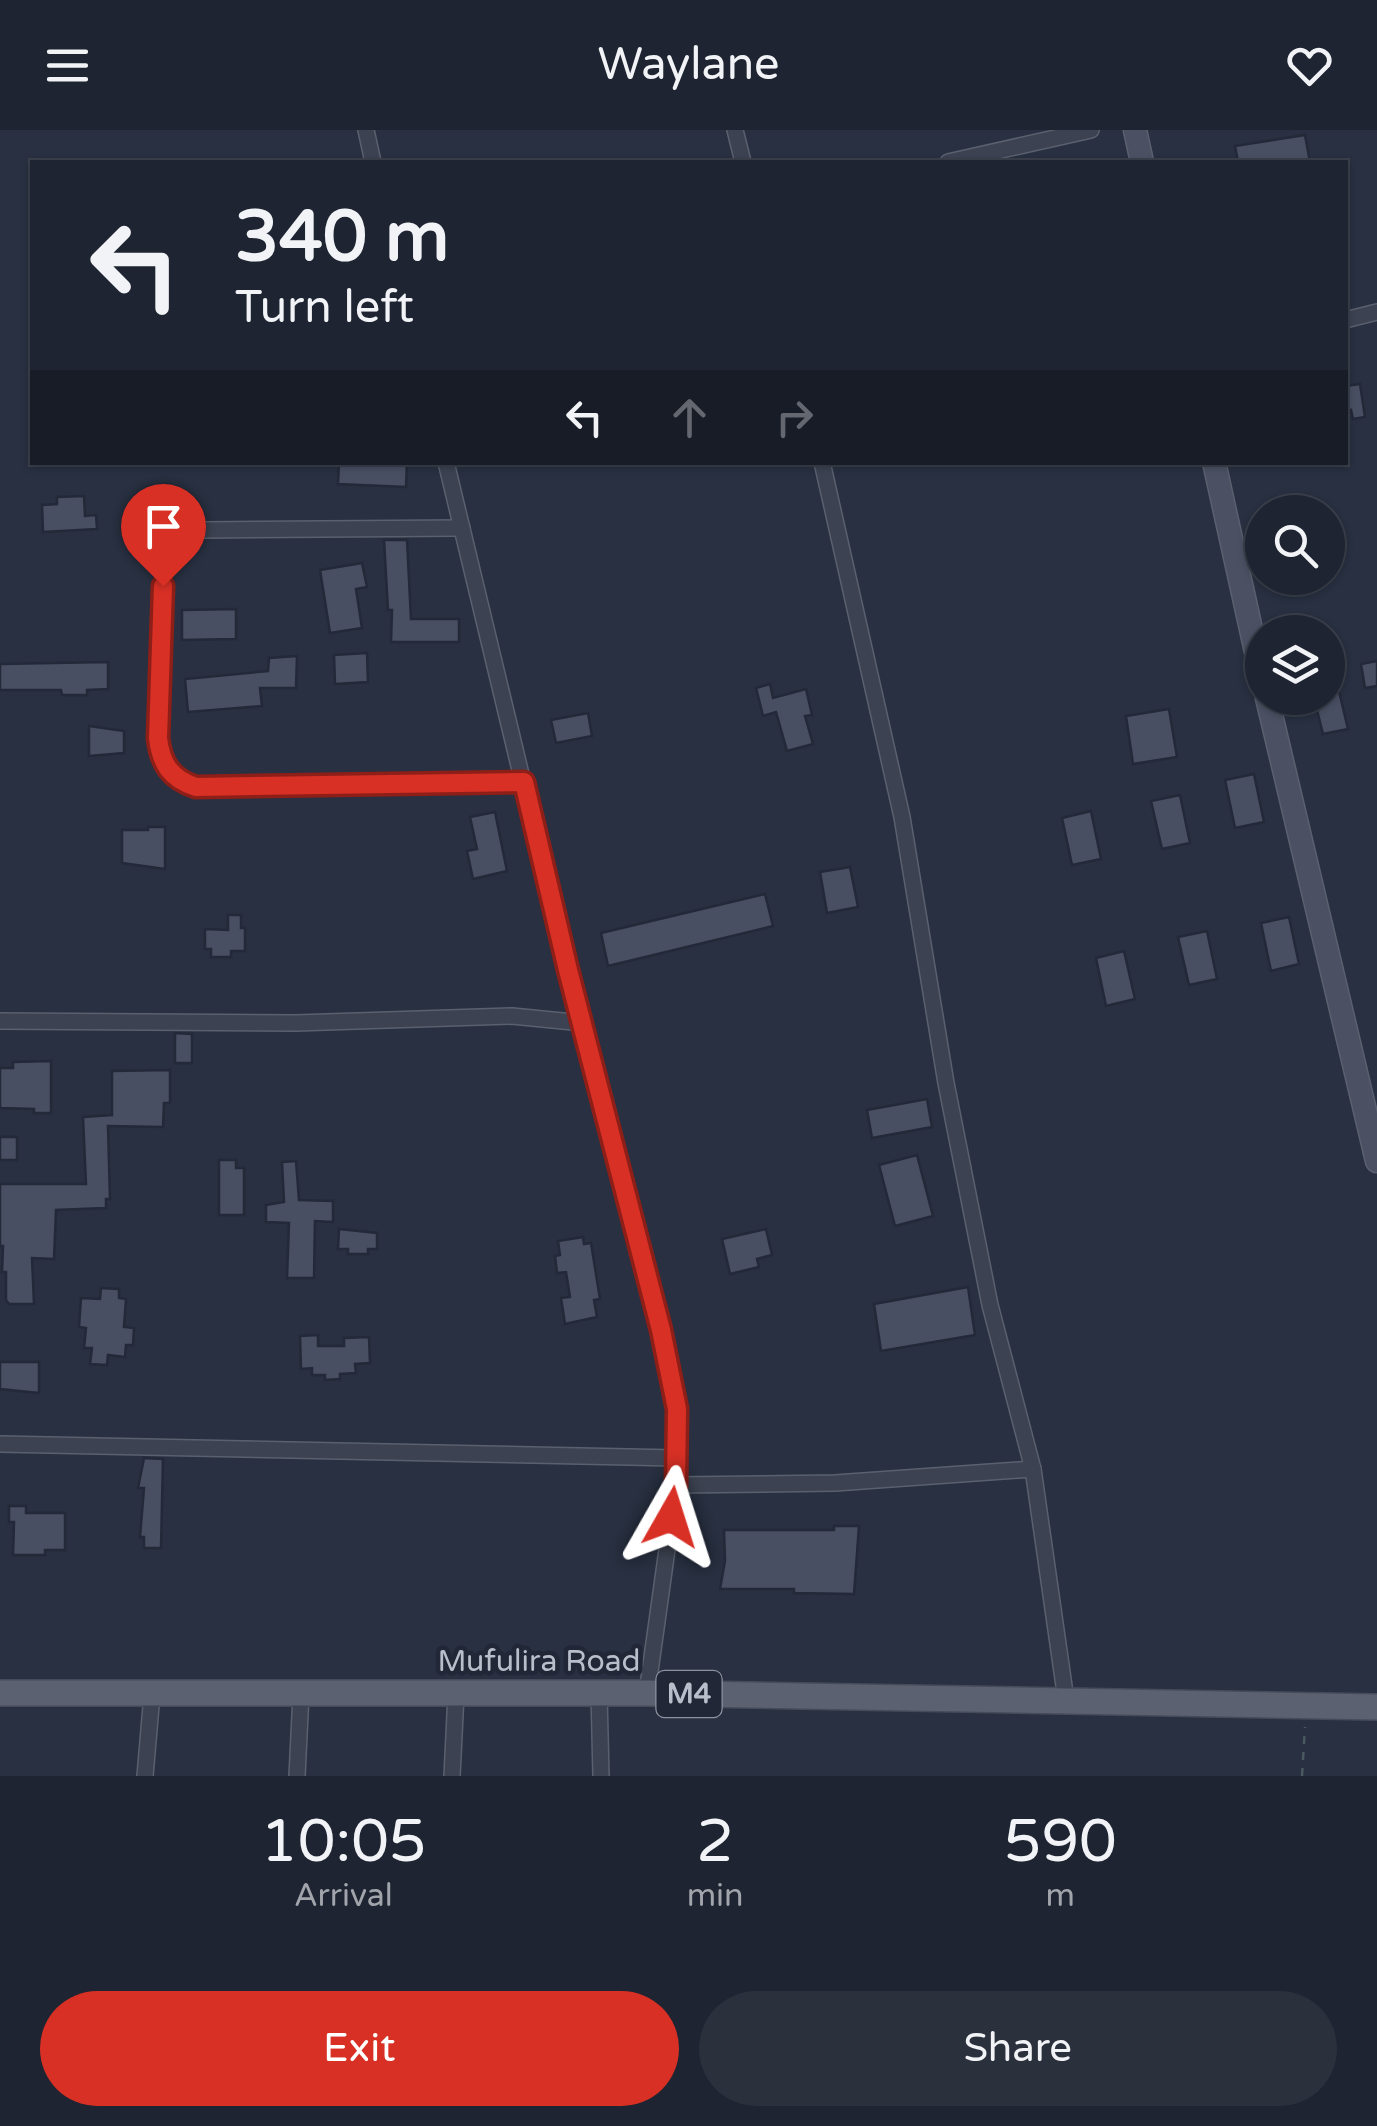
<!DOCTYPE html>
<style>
:root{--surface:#1e2431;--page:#2b303d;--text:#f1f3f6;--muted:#a1a4ab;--line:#3c414d;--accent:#d93025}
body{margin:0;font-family:"Varela Round",sans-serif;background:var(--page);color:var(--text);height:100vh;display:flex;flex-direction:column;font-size:38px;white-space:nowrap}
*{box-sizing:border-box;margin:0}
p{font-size:32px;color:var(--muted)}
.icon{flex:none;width:55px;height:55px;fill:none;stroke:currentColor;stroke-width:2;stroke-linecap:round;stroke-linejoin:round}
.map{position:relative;height:1646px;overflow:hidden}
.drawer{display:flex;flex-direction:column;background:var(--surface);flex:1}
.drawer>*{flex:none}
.guide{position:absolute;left:30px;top:30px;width:1318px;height:305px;border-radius:0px;box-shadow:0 2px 8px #0004,0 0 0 2px var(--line);background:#1e2431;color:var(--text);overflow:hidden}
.tools{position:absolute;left:1245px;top:365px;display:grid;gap:20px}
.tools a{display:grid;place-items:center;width:100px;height:100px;border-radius:50%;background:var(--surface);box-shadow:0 2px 8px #0004,0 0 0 2px var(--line);font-size:50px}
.pin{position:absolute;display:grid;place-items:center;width:85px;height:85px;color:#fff;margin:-102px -42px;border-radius:50% 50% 50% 0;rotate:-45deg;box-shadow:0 0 10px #0007}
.pin .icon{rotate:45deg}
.me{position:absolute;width:110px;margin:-55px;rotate:6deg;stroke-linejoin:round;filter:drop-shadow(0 0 8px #0008)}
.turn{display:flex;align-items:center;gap:35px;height:210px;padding:0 40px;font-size:45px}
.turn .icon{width:130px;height:130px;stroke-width:2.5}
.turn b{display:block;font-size:70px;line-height:85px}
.lanes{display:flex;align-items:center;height:95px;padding:0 40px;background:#0003;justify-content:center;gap:50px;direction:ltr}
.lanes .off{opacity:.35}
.eta{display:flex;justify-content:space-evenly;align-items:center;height:170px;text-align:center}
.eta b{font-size:60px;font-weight:600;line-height:70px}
.action{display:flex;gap:20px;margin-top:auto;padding:20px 40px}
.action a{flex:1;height:115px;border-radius:60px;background:var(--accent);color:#fff;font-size:40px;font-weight:600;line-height:115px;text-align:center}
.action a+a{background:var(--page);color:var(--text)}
header{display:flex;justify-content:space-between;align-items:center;height:130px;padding:0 40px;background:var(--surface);font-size:45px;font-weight:600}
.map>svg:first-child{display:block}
.building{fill:#484f62;stroke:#232938;stroke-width:2.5}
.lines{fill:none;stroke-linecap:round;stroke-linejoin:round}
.street-casing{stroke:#5a606e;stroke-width:18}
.secondary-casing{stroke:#5a606e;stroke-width:25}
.primary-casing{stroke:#464b5a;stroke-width:28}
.path{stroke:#49595f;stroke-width:2.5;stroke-dasharray:8 8;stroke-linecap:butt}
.street{stroke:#3c4251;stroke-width:15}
.secondary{stroke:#4b5163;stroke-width:22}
.primary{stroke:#5b6170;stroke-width:25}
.route-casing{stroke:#8d1f18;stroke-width:25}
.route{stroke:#d93025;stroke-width:18}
.labels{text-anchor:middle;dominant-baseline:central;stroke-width:9;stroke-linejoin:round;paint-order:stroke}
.shield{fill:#212736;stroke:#8b919e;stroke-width:2.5}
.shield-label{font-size:28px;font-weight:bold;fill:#b9becb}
.street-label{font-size:30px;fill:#b9becb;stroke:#212736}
</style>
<header><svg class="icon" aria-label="menu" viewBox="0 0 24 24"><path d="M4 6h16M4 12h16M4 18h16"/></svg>Waylane<svg class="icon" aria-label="heart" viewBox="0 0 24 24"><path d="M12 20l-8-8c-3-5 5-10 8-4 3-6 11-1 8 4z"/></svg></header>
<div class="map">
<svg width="1377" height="1646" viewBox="0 0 1377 1646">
<rect width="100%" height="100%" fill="#283041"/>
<g class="building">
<path d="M 1305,5 L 1310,32 L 1238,32 L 1235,16 Z"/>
<path d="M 1360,254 L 1365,287 L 1353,289 L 1351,280 L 1345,281 L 1345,256 Z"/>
<path d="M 339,332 L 407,332 L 406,357 L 338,354 Z"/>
<path d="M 84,366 L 85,386 L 96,385 L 97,399 L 43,402 L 42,375 L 57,374 L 57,367 Z"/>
<path d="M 384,410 L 407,410 L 411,489 L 459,489 L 459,512 L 391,512 L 392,480 L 388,480 Z"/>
<path d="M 362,433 L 367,457 L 356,459 L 362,498 L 330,503 L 320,440 Z"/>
<path d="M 236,479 L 236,509 L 182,510 L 182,480 Z"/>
<path d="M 367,523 L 368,552 L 335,554 L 334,525 Z"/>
<path d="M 297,526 L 296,558 L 260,558 L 262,576 L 188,582 L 185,549 L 268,541 L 269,528 Z"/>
<path d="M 1377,531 L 1377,556 L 1365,558 L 1361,534 Z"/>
<path d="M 108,532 L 108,559 L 87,560 L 87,565 L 62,565 L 61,560 L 0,560 L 0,534 Z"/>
<path d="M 1328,532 L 1332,532 L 1348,599 L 1323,604 L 1314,568 L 1328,568 Z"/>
<path d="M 770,554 L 773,568 L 806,559 L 812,585 L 805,586 L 813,614 L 787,621 L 776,582 L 763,586 L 756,558 Z"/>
<path d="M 1169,579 L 1177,627 L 1133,634 L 1126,586 Z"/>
<path d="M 588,583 L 592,606 L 556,613 L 551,590 Z"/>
<path d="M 89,596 L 124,601 L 124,623 L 89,626 Z"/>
<path d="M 1254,644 L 1264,692 L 1235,698 L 1225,650 Z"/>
<path d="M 1180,665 L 1190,713 L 1162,719 L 1151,671 Z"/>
<path d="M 1091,681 L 1101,729 L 1072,735 L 1062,688 Z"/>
<path d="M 495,682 L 507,741 L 473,749 L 467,721 L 477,719 L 470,687 Z"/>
<path d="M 148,697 L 165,697 L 165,739 L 122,733 L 122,700 L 148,700 Z"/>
<path d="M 850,737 L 858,777 L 827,783 L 820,742 Z"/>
<path d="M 765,764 L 773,796 L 608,836 L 601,803 Z"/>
<path d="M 228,785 L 241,785 L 241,798 L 245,798 L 245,821 L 231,821 L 231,827 L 211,827 L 211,819 L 205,819 L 205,799 L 228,800 Z"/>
<path d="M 1289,787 L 1299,834 L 1271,841 L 1261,793 Z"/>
<path d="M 1207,801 L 1217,849 L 1189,855 L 1178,807 Z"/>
<path d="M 1124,821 L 1135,869 L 1106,876 L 1096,828 Z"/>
<path d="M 175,903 L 192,904 L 192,933 L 175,933 Z"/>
<path d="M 51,931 L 51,983 L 34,983 L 34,979 L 0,978 L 0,938 L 13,938 L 13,932 Z"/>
<path d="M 170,940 L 170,973 L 164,973 L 163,997 L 108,996 L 110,1069 L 106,1069 L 106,1078 L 56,1080 L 54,1129 L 32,1128 L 34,1174 L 9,1174 L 6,1170 L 6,1142 L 2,1142 L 3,1116 L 0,1116 L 0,1054 L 86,1054 L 83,987 L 112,985 L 112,941 Z"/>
<path d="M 927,969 L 932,997 L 872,1008 L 867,980 Z"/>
<rect x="0" y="1007" width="17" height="23"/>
<path d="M 917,1025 L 933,1086 L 895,1096 L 879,1035 Z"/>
<path d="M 219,1030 L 236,1030 L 236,1038 L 244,1038 L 244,1085 L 219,1085 Z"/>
<path d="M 296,1031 L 299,1070 L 333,1071 L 333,1092 L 315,1091 L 314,1148 L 287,1148 L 289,1093 L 266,1092 L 266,1075 L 284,1072 L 282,1032 Z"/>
<path d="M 339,1099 L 377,1103 L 377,1119 L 368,1119 L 368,1124 L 348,1124 L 348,1119 L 338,1119 Z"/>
<path d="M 766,1099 L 772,1125 L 757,1129 L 759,1137 L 730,1144 L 722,1109 Z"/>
<path d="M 583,1107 L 584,1114 L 591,1113 L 600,1169 L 594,1170 L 597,1187 L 565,1194 L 561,1168 L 570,1167 L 566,1142 L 557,1143 L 555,1126 L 560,1125 L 558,1111 Z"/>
<path d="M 968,1157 L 975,1205 L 881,1221 L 874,1174 Z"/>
<path d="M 101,1158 L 119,1159 L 119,1168 L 126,1169 L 124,1197 L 134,1198 L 133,1215 L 126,1215 L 125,1227 L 108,1225 L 107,1235 L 90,1234 L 92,1218 L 84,1218 L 86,1198 L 79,1197 L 81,1168 L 100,1169 Z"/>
<path d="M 318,1205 L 318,1216 L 344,1216 L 344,1208 L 369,1207 L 370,1233 L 355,1234 L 356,1243 L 340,1244 L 340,1249 L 325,1250 L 325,1245 L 312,1245 L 312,1238 L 301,1239 L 300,1206 Z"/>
<path d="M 0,1232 L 39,1232 L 39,1263 L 0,1259 Z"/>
<path d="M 144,1328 L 163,1329 L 161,1418 L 144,1418 L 144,1407 L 140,1407 L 144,1358 L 138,1358 Z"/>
<path d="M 9,1376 L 26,1376 L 26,1383 L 65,1383 L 65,1420 L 45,1420 L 45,1425 L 13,1425 L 14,1392 L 9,1392 Z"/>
<path d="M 834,1396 L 859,1396 L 854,1464 L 794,1463 L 794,1459 L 720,1459 L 725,1431 L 724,1400 L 834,1400 Z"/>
</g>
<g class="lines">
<g class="street-casing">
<g id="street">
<path d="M 366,0 L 373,32"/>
<path d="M 735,0 L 743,32"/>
<path d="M 948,32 L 1091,0"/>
<path d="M 1345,190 L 1377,182"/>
<path d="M 446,332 L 568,840 L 661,1200 L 677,1279 L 676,1355 L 647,1563"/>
<path d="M 822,332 L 902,687 L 946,953 L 990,1175 L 1033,1339 L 1066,1570"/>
<path d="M 462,398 L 204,400 L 180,402 L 169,407 L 164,419 L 160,625 C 170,642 177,651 196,657 L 525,652"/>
<path d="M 0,891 L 296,893 L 512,886 L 583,893"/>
<path d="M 0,1314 L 677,1328"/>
<path d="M 676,1355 L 835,1353 L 1033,1339"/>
<path d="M 599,1563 L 601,1646"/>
<path d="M 145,1646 L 152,1564"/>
<path d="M 297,1646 L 301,1564"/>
<path d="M 452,1646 L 456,1564"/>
</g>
</g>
<g class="secondary-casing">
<g id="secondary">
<path d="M 1135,0 L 1142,32"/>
<path d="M 1214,332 L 1262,549"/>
<path d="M 1267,568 L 1377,1031"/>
</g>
</g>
<g class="primary-casing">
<path id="primary" d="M 0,1563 L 647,1563 L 1377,1577"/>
</g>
<path class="path" d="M 1302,1646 L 1305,1597"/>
<use href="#street" class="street"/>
<use href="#secondary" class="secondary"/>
<use href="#primary" class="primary"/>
</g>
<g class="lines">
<g class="route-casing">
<path id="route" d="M 163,456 L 158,608 C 161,634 171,649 196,657 L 524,652 L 568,840 L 661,1200 L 677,1279 L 676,1355 L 671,1387"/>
</g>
<use href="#route" class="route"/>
</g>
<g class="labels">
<rect class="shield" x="656.5" y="1541" width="65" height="46" rx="8"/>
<g class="shield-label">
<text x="689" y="1564">M4</text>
</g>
<g class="street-label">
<text x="539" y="1531">Mufulira Road</text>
</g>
</g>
</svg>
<div class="tools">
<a><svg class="icon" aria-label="search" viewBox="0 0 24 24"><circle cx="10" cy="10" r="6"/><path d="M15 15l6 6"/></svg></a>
<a><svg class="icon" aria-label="layers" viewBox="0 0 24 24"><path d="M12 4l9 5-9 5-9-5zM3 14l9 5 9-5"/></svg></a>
</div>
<div class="pin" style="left:163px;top:456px;background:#d93025"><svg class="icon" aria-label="arrive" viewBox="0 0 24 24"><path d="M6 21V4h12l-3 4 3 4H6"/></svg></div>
<svg class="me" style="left:671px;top:1387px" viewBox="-20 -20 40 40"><path d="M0-17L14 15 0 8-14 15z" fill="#d93025" stroke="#fff" stroke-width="4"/></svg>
<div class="guide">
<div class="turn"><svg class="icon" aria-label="left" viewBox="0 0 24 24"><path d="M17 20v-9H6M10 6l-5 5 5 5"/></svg><div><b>340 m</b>Turn left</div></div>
<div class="lanes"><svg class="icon" aria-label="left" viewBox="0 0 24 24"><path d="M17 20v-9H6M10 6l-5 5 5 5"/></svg><svg class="icon off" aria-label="ahead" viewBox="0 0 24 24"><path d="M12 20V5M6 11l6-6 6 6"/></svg><svg class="icon off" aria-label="right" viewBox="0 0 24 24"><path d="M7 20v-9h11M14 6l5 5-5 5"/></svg></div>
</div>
</div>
<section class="drawer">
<div class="eta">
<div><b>10:05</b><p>Arrival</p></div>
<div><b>2</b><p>min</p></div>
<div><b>590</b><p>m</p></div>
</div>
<div class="action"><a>Exit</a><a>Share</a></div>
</section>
